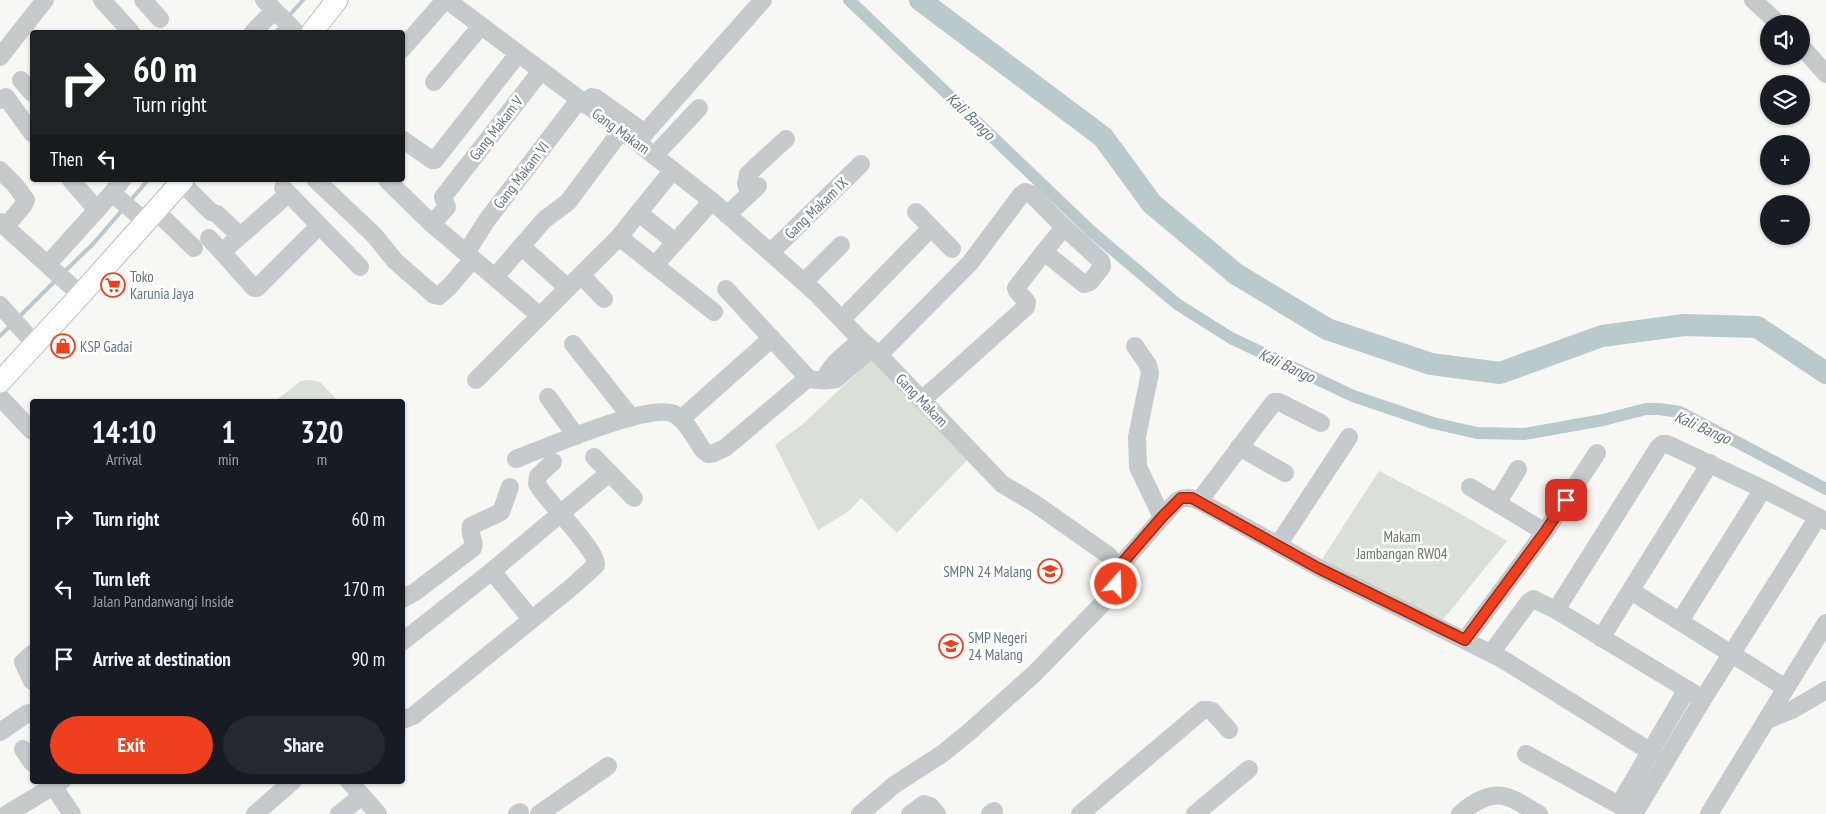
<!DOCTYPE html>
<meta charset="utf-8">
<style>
:root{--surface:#171b24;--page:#242831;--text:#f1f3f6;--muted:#9ea1a6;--accent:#ee401e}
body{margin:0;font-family:"PT Sans Narrow",sans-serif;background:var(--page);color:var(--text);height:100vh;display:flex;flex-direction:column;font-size:19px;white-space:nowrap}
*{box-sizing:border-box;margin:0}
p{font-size:16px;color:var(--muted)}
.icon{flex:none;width:28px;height:28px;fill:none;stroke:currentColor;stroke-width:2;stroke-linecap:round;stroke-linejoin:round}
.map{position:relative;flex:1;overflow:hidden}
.sheet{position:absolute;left:30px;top:399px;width:375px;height:385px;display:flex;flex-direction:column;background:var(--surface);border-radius:5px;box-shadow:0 1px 4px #0004}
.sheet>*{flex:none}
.banner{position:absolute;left:30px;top:30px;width:375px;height:152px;border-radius:5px;box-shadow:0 1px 4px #0004;background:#202124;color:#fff;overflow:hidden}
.fabs{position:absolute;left:1760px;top:15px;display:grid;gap:10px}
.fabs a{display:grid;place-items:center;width:50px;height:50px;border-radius:50%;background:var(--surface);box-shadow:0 1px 4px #0004;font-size:25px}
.pin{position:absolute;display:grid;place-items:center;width:42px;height:42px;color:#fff;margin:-21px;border-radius:10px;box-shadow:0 2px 8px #0006}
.me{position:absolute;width:55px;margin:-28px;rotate:20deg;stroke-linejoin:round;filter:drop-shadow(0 0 4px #0008)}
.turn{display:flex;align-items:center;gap:18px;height:105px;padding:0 20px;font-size:22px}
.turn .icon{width:65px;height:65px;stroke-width:2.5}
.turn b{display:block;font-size:35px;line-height:42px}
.then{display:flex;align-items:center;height:48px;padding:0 20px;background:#0003;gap:10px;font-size:19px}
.eta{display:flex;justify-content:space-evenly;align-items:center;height:85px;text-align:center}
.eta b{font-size:30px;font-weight:700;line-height:35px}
.action{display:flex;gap:10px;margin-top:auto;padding:10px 20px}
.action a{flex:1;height:58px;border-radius:30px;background:var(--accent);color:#fff;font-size:20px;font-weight:700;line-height:58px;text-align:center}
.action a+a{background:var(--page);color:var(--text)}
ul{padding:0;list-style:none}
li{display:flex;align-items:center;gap:15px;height:70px;padding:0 20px}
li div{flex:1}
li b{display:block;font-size:19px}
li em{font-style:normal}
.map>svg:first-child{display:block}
.green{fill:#d9e0d5}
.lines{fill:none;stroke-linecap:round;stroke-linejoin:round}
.stream{stroke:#bac9cb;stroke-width:4}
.canal{stroke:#bac9cb;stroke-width:12}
.river{stroke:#bac9cb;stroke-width:22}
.major-casing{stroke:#b8bdc0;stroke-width:23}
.minor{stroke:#c5cacc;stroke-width:18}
.major{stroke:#fff;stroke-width:21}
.route-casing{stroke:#9b2a14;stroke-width:12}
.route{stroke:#ee401e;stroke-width:9}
.labels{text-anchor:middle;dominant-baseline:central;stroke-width:5;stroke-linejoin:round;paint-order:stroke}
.street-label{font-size:15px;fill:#607581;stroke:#fff}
.poi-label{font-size:15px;fill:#607581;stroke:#fff;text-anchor:start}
.park-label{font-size:15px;fill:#667960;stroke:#fff}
.water-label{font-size:16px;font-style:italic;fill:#5b767c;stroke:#fff}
</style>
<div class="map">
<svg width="1826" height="814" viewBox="0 0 1826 814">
<rect width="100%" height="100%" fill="#f7f7f4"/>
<g class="green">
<path d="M 872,359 L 969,458 L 897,533 L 861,498 L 849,511 L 818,530 L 775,445 L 804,423 Z"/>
<path d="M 310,380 L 320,382 L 338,401 L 275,401 L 301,381 Z"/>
<path d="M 1379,471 L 1452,509 L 1507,541 L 1441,622 L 1319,564 Z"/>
</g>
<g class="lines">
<g class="stream">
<path d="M 288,17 L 303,0"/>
<path d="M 276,32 L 282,25"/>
<path d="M 130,201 L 148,180"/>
<path d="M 64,272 L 93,244 L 124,208"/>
<path d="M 18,318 L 57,279"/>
<path d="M 0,336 L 11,325"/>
</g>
<path class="canal" d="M 849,0 L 1092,232 L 1177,304 L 1231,338 L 1353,396 L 1433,423 L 1477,433 L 1524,434 L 1603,420 L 1646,409 L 1659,409 L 1680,412 L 1826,489"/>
<path class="river" d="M 920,0 L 1103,137 L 1152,204 L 1236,274 L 1327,329 L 1431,364 L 1500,373 L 1602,336 L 1684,325 L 1757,327 L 1826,373"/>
<g class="major-casing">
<g id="major">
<path d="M 312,32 L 337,0"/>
<path d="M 0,382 L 75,301 L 183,180"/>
</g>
</g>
<g class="minor">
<path d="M 102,0 L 131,32"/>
<path d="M 143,0 L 160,19"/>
<path d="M 264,0 L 296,32"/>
<path d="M 447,0 L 638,143 L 712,201 L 817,294 L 861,340 L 879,355 L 1002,484 L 1034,503 L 1108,555 L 1118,568 L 1116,583 L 1109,597 L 1034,674 L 968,733 L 942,754 L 894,785 L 860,814"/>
<path d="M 1753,0 L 1779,24"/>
<path d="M 253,32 L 274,11"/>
<path d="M 1801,46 L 1826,74"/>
<path d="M 402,49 L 445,0"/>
<path d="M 0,57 L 45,0"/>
<path d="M 21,80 L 32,93"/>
<path d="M 434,82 L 481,26"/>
<path d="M 0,100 L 6,97 L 32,133"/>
<path d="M 586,105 L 592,97 L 596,98 L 645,133"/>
<path d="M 402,139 L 432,160 L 435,160 L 518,54"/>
<path d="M 638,143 L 645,133 L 763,0"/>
<path d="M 654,156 L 699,108"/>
<path d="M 0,170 L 15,185 L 26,200 L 23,206 L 6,226"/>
<path d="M 71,180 L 97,210"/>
<path d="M 316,180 L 374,235 L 395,261 L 434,295 L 439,296 L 450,286 L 473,259"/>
<path d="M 387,180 L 432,224 L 539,315"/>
<path d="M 181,182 L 211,212 L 217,214 L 239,235"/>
<path d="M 283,188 L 360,267"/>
<path d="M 112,193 L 145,221"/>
<path d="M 750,193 L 746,184 L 748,174 L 786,139"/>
<path d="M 288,194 L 222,252 L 254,288 L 257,288 L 319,226"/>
<path d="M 155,210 L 194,248"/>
<path d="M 916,212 L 952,249"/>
<path d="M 639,213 L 675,242"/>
<path d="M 727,215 L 758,186"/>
<path d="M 0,222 L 81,295"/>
<path d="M 432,224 L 447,207 L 443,197 L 541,71"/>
<path d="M 619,237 L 714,312"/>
<path d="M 209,238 L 222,252"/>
<path d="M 522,247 L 568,288"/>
<path d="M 771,252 L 861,164"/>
<path d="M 466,253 L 487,220 L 579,100"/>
<path d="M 48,264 L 112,193 L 122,180"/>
<path d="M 655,265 L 712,201"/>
<path d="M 581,275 L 604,299"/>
<path d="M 495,277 L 544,220 L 568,202 L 621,131"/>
<path d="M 804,282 L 841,245"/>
<path d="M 726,289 L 808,378"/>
<path d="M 0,305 L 35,344"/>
<path d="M 842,319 L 931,228"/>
<path d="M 573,344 L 631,417"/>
<path d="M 1135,346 L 1148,365 L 1150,373 L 1137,437 L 1138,467 L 1162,517"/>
<path d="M 879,355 L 970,263 L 1021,195 L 1025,192 L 1031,194 L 1064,227 L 1044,252"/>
<path d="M 825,379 C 831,363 848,352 861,340"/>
<path d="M 476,380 L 619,237 L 673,170"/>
<path d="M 0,397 L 32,431"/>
<path d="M 548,397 L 576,436"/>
<path d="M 922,400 L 1026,307 L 1027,302 L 1017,291 L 1016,288 L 1044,252 L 1084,284 L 1090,282 L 1102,267 L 1101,261 L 1064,227"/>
<path d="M 681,419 L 772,338"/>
<path d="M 1239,447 L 1285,473"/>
<path d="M 594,457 L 634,498"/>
<path d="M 516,459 C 544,448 651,402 674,414 C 687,421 695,439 703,450 L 708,454 L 714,453 L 725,448 L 808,378 C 815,381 829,381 836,379 L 871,349"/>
<path d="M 1470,487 L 1545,532"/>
<path d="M 1199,501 L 1319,568 L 1502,659 L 1651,752"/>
<path d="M 1498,502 L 1518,469"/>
<path d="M 1278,545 L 1349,437"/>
<path d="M 1118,568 L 1176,502 C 1184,496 1190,497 1199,501 L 1274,402 L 1279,402 L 1321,423"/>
<path d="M 492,571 L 531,619"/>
<path d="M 1631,591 L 1786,688 L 1826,623"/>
<path d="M 402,599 L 415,592 L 473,548 C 476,540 468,534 471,526 L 501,512 L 510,487"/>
<path d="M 1556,610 L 1658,448 L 1662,444 L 1667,444 L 1763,489 L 1818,517"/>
<path d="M 1680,621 L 1763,489"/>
<path d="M 1601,638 L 1710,463"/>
<path d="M 1465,640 L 1545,532 L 1597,453"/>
<path d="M 402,642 L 492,571 L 609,473"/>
<path d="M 1491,653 L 1528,603 L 1533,599 L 1556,610 L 1703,699"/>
<path d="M 32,654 L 23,662 L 32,681"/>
<path d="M 402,720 L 413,716 L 573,586 L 596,565 C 597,549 547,502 537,484 L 538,476 L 553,462"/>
<path d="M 1767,720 L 1792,710 L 1826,690"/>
<path d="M 0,732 L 28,713 L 32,714"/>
<path d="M 23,749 L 32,763"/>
<path d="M 1526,754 L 1628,810"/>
<path d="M 349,781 L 378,814"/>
<path d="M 53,786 L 72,814"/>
<path d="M 1619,805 L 1687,689"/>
<path d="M 7,814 L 62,781"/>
<path d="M 255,814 L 293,781"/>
<path d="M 339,814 L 362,796"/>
<path d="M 517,814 L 520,812"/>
<path d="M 539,814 L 608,766"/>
<path d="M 910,814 L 924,804 L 930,806 L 937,814"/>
<path d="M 990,814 L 994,811"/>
<path d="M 1080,814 L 1203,710 L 1208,710 L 1212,711 L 1229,730"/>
<path d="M 1195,814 L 1249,769"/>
<path d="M 1460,814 C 1471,804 1490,791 1507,797 C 1518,800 1529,809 1539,814"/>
<path d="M 1634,814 L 1703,699 L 1818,517 L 1826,521"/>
<path d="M 1709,814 L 1786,688"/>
</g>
<use href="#major" class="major"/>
</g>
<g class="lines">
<g class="route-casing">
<path id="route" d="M 1116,584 L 1118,568 L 1162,517 L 1181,498 L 1192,498 L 1318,568 L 1465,640 L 1545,532 L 1566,500"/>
</g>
<use href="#route" class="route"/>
</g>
<defs>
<g id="supermarket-ring" transform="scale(1.25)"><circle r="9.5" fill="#fff" stroke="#ee401e" stroke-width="1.5"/><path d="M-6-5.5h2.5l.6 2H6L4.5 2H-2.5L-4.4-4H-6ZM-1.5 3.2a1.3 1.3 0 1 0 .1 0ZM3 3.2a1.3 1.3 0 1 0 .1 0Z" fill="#ee401e"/></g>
<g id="shop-ring" transform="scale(1.25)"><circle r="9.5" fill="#fff" stroke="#ee401e" stroke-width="1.5"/><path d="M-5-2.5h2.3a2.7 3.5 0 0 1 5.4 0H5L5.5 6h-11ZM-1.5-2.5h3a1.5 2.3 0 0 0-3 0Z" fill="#ee401e"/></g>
<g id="school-ring" transform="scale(1.25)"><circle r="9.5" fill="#fff" stroke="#ee401e" stroke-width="1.5"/><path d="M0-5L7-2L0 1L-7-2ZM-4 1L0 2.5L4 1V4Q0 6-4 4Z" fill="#ee401e"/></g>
</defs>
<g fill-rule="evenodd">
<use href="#supermarket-ring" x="113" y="285"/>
<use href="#shop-ring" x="63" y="346"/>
<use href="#school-ring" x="1050" y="571"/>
<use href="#school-ring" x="951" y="646"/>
</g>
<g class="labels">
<g class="street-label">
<text transform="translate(496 128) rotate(-52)">Gang Makam V</text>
<text transform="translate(621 131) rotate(36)">Gang Makam</text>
<text transform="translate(521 175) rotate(-52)">Gang Makam VI</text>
<text transform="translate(816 208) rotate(-44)">Gang Makam IX</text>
<text transform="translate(922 400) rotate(46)">Gang Makam</text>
</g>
<g class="poi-label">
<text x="130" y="276">Toko<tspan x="130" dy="17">Karunia Jaya</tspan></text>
<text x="80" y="346">KSP Gadai</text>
<text x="1032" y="571" text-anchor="end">SMPN 24 Malang</text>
<text x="968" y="637">SMP Negeri<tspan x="968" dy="17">24 Malang</tspan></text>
</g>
<g class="park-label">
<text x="1402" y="536">Makam<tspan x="1402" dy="17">Jambangan RW04</tspan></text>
</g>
<g class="water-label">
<text transform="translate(971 116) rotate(44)">Kali Bango</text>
<text transform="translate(1287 365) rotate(25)">Kali Bango</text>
<text transform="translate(1703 427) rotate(24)">Kali Bango</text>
</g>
</g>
</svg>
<div class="fabs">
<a><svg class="icon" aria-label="sound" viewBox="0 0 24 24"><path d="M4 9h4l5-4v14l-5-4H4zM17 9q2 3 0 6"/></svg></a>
<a><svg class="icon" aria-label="layers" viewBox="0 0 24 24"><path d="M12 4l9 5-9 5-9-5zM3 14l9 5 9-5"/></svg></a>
<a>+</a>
<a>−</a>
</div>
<div class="pin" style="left:1566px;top:500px;background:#d93025"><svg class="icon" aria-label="arrive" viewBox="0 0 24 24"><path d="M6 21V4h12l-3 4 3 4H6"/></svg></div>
<svg class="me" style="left:1116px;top:584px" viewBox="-20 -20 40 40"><circle r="17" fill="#ee401e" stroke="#fff" stroke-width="3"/><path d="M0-11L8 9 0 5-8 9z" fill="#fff"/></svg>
<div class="banner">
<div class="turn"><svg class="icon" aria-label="right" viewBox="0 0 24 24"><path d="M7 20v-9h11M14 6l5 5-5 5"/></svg><div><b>60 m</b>Turn right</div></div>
<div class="then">Then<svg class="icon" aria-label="left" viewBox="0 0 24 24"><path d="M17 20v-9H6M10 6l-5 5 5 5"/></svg></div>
</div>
<section class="sheet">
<div class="eta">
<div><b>14:10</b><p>Arrival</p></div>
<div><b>1</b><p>min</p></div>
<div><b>320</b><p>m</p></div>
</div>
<ul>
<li><svg class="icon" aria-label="right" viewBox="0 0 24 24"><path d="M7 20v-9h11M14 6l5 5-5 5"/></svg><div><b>Turn right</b></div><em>60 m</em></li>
<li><svg class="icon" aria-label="left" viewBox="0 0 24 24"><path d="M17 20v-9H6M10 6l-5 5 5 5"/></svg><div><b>Turn left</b><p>Jalan Pandanwangi Inside</p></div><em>170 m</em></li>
<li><svg class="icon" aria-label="arrive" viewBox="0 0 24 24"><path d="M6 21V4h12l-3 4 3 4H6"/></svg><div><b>Arrive at destination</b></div><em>90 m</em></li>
</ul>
<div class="action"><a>Exit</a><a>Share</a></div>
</section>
</div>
